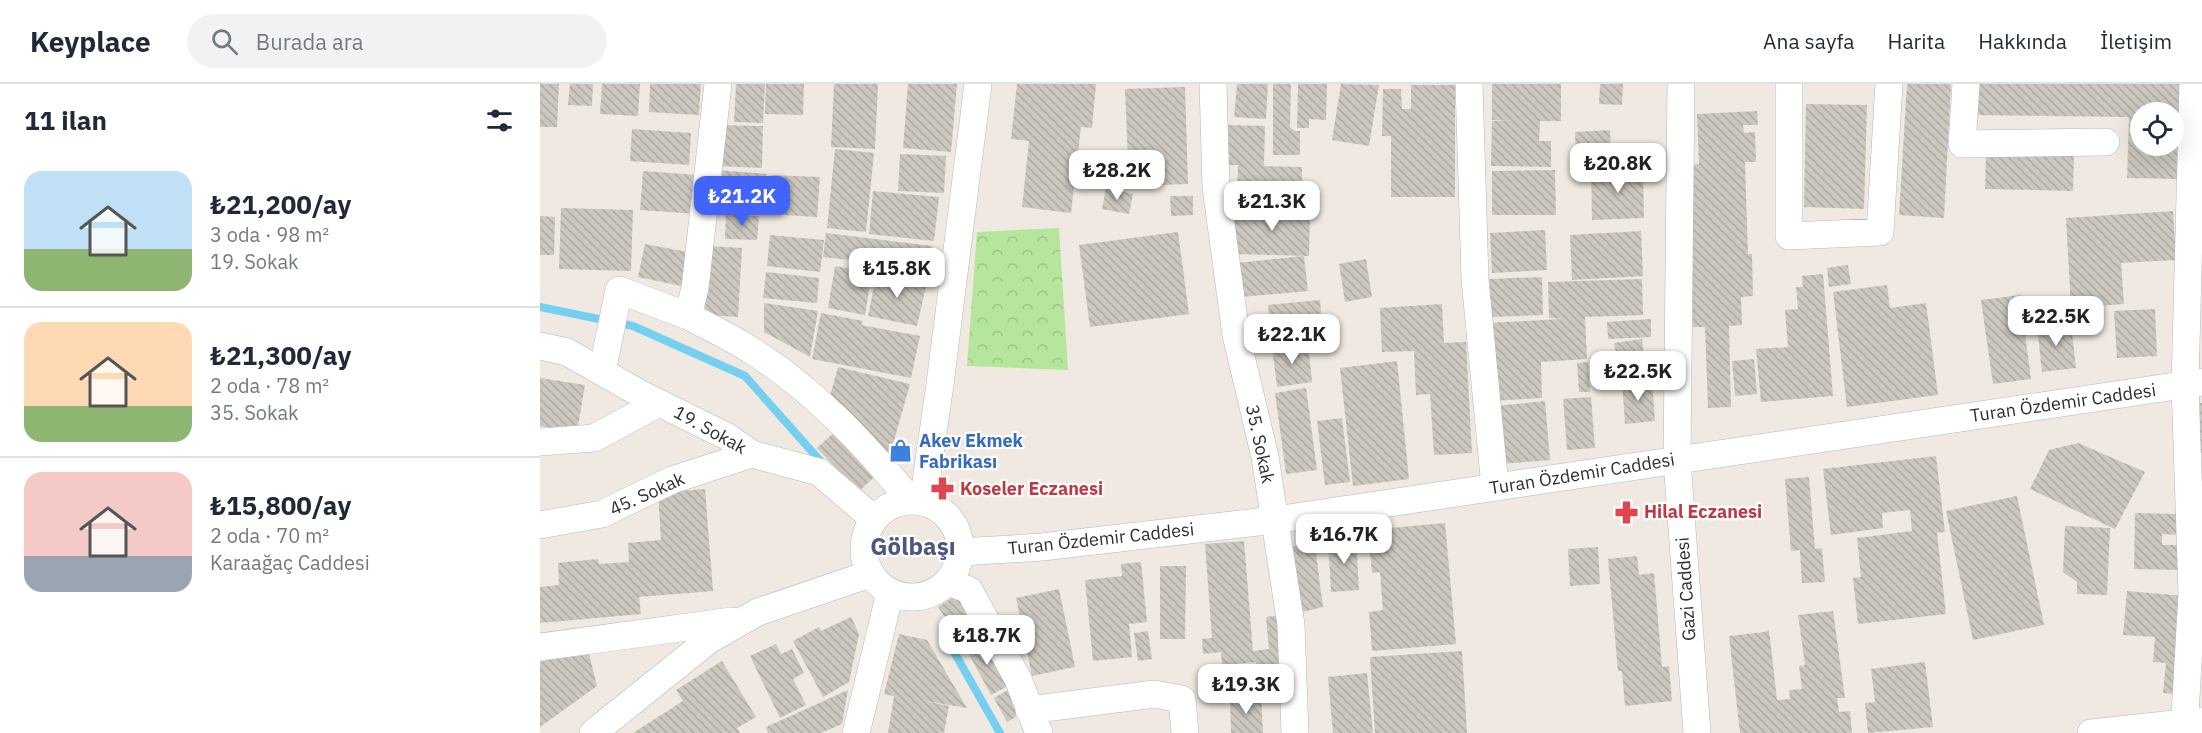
<!DOCTYPE html>
<html lang="tr">
<head>
<meta charset="utf-8">
<style>
  :root { --surface:#fff; --page:#f2f2f3; --text:#1f2937; --muted:#747a83; --line:#e0e1e3; --accent:#4264fb }
  body { margin:0; font-family:"IBM Plex Sans",sans-serif; background:var(--page); color:var(--text); height:100vh; display:flex; flex-direction:column; font-size:22px; white-space:nowrap }
  * { box-sizing:border-box; margin:0 }
  p { font-size:20px; color:var(--muted) }
  .icon { flex:none; width:33px; height:33px; fill:none; stroke:currentColor; stroke-width:2; stroke-linecap:round; stroke-linejoin:round }
  .map { position:relative; flex:1; overflow:hidden }
  .sheet { display:flex; flex-direction:column; background:var(--surface); width:540px }
  .sheet>* { flex:none }
  .controls { position:absolute; left:1590px; top:18px; display:grid; gap:12px }
  .controls a { display:grid; place-items:center; width:54px; height:54px; border-radius:50%; background:var(--surface); box-shadow:0 6px 24px #0002; font-size:30px }
  .price { position:absolute; translate:-50% -51px; padding:0 14px; border-radius:12px; background:#fff; color:#222; font-size:20px; line-height:39px; filter:drop-shadow(0 2px 3px #0008) }
  .price::after { content:''; position:absolute; left:50%; top:36px; width:18px; height:14px; margin-left:-9px; background:inherit; clip-path:polygon(0 0,100% 0,50% 100%) }
  .price.on { background:var(--accent); color:#fff }
  ul { padding:0; list-style:none }
  li { display:flex; align-items:center; gap:18px; height:150px; padding:0 24px }
  li+li { border-top:2px solid var(--line) }
  li span { display:grid; place-items:center; flex:none; width:168px; height:120px; border-radius:18px; color:#555 }
  li>.icon { margin-inline-start:auto }
  span .icon { width:72px; height:72px; fill:#fffc; stroke-width:1 }
  li b { font-size:26px }
  h2 { display:flex; justify-content:space-between; align-items:center; height:72px; padding:0 24px; font-size:26px }
  header { display:flex; align-items:center; gap:36px; box-sizing:border-box; height:84px; padding:0 30px; background:var(--surface); border-bottom:2px solid var(--line) }
  header strong { font-size:28px }
  nav { display:flex; gap:33px; margin-inline-start:auto; font-size:21px }
  .search { width:420px; height:54px; background:var(--page); display:flex; align-items:center; gap:15px; box-sizing:border-box; padding:0 21px; border-radius:33px; color:var(--muted); font-size:22px }
  main { display:flex; flex:1; min-height:0 }
  .map>svg:first-child { display:block }
</style>
</head>
<body>
<header>
<strong>Keyplace</strong>
<div class="search"><svg class="icon" aria-label="search" viewBox="0 0 24 24"><circle cx="10" cy="10" r="6"/><path d="M15 15l6 6"/></svg>Burada ara</div>
<nav><a>Ana sayfa</a><a>Harita</a><a>Hakkında</a><a>İletişim</a></nav>
</header>
<main>
<section class="sheet">
<h2>11 ilan<svg class="icon" aria-label="filters" viewBox="0 0 24 24"><path d="M4 7h16M4 17h16"/><circle cx="9" cy="7" r="2"/><circle cx="15" cy="17" r="2"/></svg></h2>
<ul>
<li><span style="background:linear-gradient(#bfe0f5 65%,#8fb573 0)"><svg class="icon" aria-label="home" viewBox="0 0 24 24"><path d="M3 11l9-7 9 7M6 9v11h12V9"/></svg></span><div><b>₺21,200/ay</b><p>3 oda · 98 m²</p><p>19. Sokak</p></div></li>
<li><span style="background:linear-gradient(#ffd9b3 70%,#8fb573 0)"><svg class="icon" aria-label="home" viewBox="0 0 24 24"><path d="M3 11l9-7 9 7M6 9v11h12V9"/></svg></span><div><b>₺21,300/ay</b><p>2 oda · 78 m²</p><p>35. Sokak</p></div></li>
<li><span style="background:linear-gradient(#f6c9c9 70%,#9aa5b1 0)"><svg class="icon" aria-label="home" viewBox="0 0 24 24"><path d="M3 11l9-7 9 7M6 9v11h12V9"/></svg></span><div><b>₺15,800/ay</b><p>2 oda · 70 m²</p><p>Karaağaç Caddesi</p></div></li>
</ul>
</section>
<div class="map">
<svg width="1662" height="649" viewBox="0 0 1662 649">
  <defs>
    <pattern id="forest-crowns" width="20" height="18" patternUnits="userSpaceOnUse" patternTransform="scale(1.5)"><rect width="20" height="18" fill="#b6e59e"/><path d="M2 6a3 3 0 1 1 6 0M12 15a3 3 0 1 1 6 0" fill="none" stroke="#9dc588"/></pattern>
    <pattern id="building-back-hatch" width="6" height="6" patternUnits="userSpaceOnUse" patternTransform="scale(1.5)"><rect width="6" height="6" fill="#cbc7bf"/><path d="M-1 5l2 2M0 0l6 6M5-1l2 2" fill="none" stroke="#afaba4"/></pattern>
  </defs>
  <rect width="100%" height="100%" fill="#efe9e1"/>
  <path fill="url(#forest-crowns)" d="M519 144 528 286 427 282 437 148Z"/>
  <g fill="none" stroke-linecap="round" stroke-linejoin="round">
    <path stroke="#75cff0" stroke-width="8" d="M0 223 93 242 205 292 283 380
      M405 552 460 649"/>
  </g>
  <path fill="url(#building-back-hatch)" fill-rule="evenodd" d="M0 0H19L17 43H0Z
    M30 0H53L52 22 28 21Z
    M62 0H100L98 32 60 30Z
    M110 0H161L159 31 109 28Z
    M196 0H225L223 39 194 38Z
    M226 0H264L263 31 225 30Z
    M294 0H338L335 65 291 63Z
    M368 0H417L411 68 363 64Z
    M477 0H556L552 44 541 43 531 129 482 123 489 57 471 55Z
    M697 0H728L726 35 694 33Z
    M733 0H751L750 43 755 47H760V71H733Z
    M758 0H787L786 36 769 35V44H757Z
    M801 0 839 1 829 62 792 56Z
    M952 0H1021V37H1000L999 57H1011V83L951 82 952 37H969L952 36Z
    M1060 0H1083L1082 21 1059 20Z
    M1367 0H1411L1404 134 1359 131Z
    M1431 0H1642L1640 95 1587 94 1589 33 1430 31ZM1600 28H1634V62H1600Z
    M871 1H915V113H851V52H842L843 5H861L862 25H871Z
    M645 3 648 100 589 102 585 5Z
    M1266 20 1327 21 1324 125 1264 123Z
    M1217 27 1218 41H1203L1204 49 1215 48 1216 78H1205L1208 170H1212L1213 212 1201 213 1202 241 1189 242 1191 323 1168 324 1165 243H1153L1148 81 1159 80 1157 30Z
    M180 41 223 42 222 84 178 82Z
    M687 41 725 42 724 82 762 83V102H769V125L686 123 687 111H697L698 81H686Z
    M92 45 151 49 149 81 90 77Z
    M1070 46 1071 78 1036 80 1035 48Z
    M295 65 334 69 326 148 287 144Z
    M1446 67 1534 69 1533 107 1445 105Z
    M360 70 406 72 404 109 358 107Z
    M1103 84 1104 134 1052 136 1051 86Z
    M176 86 226 90 223 122 173 118Z
    M1015 86 1016 131H952V87Z
    M103 87 159 91 157 130 100 126Z
    M231 91 280 93 277 133 229 130Z
    M566 104 593 110 589 130 562 125Z
    M333 107 399 113 394 157 329 150Z
    M630 112H653V131L631 132Z
    M21 124 93 126 91 187 19 185Z
    M694 124 770 126 769 172 693 170Z
    M1633 127 1636 176 1581 179 1584 220 1531 224 1526 134Z
    M186 131 219 132 217 156 185 155Z
    M0 132 15 133 14 171H0Z
    M1005 146 1007 186 952 189 950 149Z
    M1101 147 1103 192 1032 196 1030 151Z
    M638 148 649 230 550 243 539 161Z
    M286 149 392 162 389 185 283 173Z
    M230 151 284 156 280 188 227 182Z
    M105 160 148 168 141 202 98 193Z
    M169 162 202 164 198 233 165 231Z
    M764 172 768 207 701 213 697 179Z
    M826 175 832 213 805 218 799 180Z
    M1308 181 1311 200 1289 203 1287 184Z
    M295 182 332 188 325 231 288 224Z
    M226 188 279 194 277 219 223 214Z
    M337 188 387 198 377 242 328 232Z
    M1283 190 1293 312 1221 318 1216 265 1248 263 1245 226 1258 225 1256 203H1263L1262 192Z
    M1002 193 1003 231 950 233 949 195Z
    M1102 195 1103 231 1045 233 1047 275 1001 278 1002 314 951 317 947 239 1023 235 1009 234 1008 198Z
    M1347 201 1350 224 1386 219 1398 311 1307 323 1293 208Z
    M1480 211 1491 295 1453 300 1441 216Z
    M780 216 783 253 732 259 728 221Z
    M224 219 278 227 270 273 224 248Z
    M902 220 904 259 926 258 932 369 894 371 890 310 876 311 874 267 842 268 840 224Z
    M1615 225 1617 272 1577 274 1574 227Z
    M281 229 323 237 321 241 380 252 371 294 272 275Z
    M1111 235V253L1068 255 1067 238Z
    M1531 239 1536 284 1502 288 1497 242Z
    M1102 255 1106 293 1054 299 1052 272 1076 270 1074 259Z
    M768 259 772 298 737 303 732 263Z
    M1214 275 1217 310 1195 312 1192 277Z
    M857 277 869 395 813 402 800 284Z
    M1048 278 1050 308H1039L1037 279Z
    M298 283 370 300 348 378 288 319Z
    M0 294 45 301 37 348 0 342Z
    M1112 295 1115 337 1085 340 1082 298Z
    M766 304 777 386 746 390 735 309Z
    M1051 313 1055 364 1027 366 1023 315Z
    M1005 317 1010 376 960 380 955 322Z
    M1657 319H1662V369H1658Z
    M802 334 810 398 785 401 777 337Z
    M300 343 341 387 318 408 277 364Z
    M1538 359 1605 388 1575 445 1490 405 1509 366Z
    M1396 372 1405 448 1397 449 1406 530 1318 540 1313 494 1321 493 1317 454 1372 447 1370 426 1342 429 1343 444 1291 451 1283 385Z
    M1269 393 1275 465 1282 464 1285 498 1262 499 1260 466 1251 467 1245 395Z
    M165 405 173 507 99 513 101 530 0 539V503L19 501 18 479 58 475 59 480 89 478 88 459 121 456 118 409Z
    M1477 412 1504 541 1433 556 1406 427Z
    M1595 429 1640 430 1639 451 1622 450V461H1640L1639 486 1594 485Z
    M905 439 916 560 832 567 829 528 843 526 840 488 832 489 828 446Z
    M1525 442 1570 444 1567 511 1537 510V498L1523 488Z
    M816 454 819 506 791 508 788 456Z
    M704 457 713 567 729 565 726 533 742 531 747 589 717 592 716 578 682 581 681 568 663 570 662 555 672 554 665 460Z
    M748 462H775L783 523 758 529Z
    M1058 463 1060 500 1030 502 1028 465Z
    M1097 472 1099 491 1114 489 1122 583 1129 582 1132 617 1085 622 1082 587H1078L1068 475Z
    M601 478 607 538 589 540 592 573 553 577 545 496 582 492 581 480Z
    M620 482H646L645 555H620Z
    M519 505 535 583 492 592 476 514Z
    M1587 507 1644 512 1634 610 1623 609 1626 579 1613 578 1615 553 1583 551Z
    M416 511 440 545 422 558 398 523Z
    M1293 527 1305 614H1297L1299 628 1310 627 1312 649H1200L1189 552 1225 548 1229 546 1237 616 1250 615 1249 606 1262 605 1259 582 1265 581 1258 531Z
    M311 533 319 550 309 598 283 613 253 557 279 543 281 547Z
    M608 547 612 575 598 577 594 549Z
    M359 550 387 556 427 624 380 616 409 622 404 649H348L354 612 344 610Z
    M442 554 468 602 451 611 425 563Z
    M236 560 241 570 252 565 264 589 253 595 266 621 240 634 210 572Z
    M47 562 57 602 0 643V578Z
    M922 567 927 649H835L830 573Z
    M182 577 216 633 197 644 200 649H93L143 617 136 606Z
    M1385 578 1393 643 1328 649 1325 619 1335 618 1331 585Z
    M827 589 833 649H793L788 593Z
    M308 606 302 640 281 649H228L226 643Z
    M468 606 482 629 467 638 454 614Z
    M721 611 723 649H691L690 613Z"/>
  <g fill="none" stroke-linecap="round" stroke-linejoin="round">
    <defs>
      <path id="minor" d="M673 0 676 103 696 251 725 373 751 541 755 649
        M929 0 935 195 955 403
        M1141 0 1137 376 1157 649
        M1249 0V152L1340 148 1349 0
        M1426 0 1422 60 1566 58
        M148 232C169 243 190 253 209 265 272 304 324 359 370 416
        M0 262 27 268 99 309 186 352 212 370 279 388 334 435
        M62 288 79 206 148 232 155 204 178 0
        M0 358 54 354 119 319
        M324 465a48 48 0 1 1 96 0a48 48 0 1 1-96 0Z
        M383 418 400 300 438 0
        M0 441 62 430 132 396 212 370
        M421 468 502 463 735 436 1662 298
        M408 498 429 506 478 595 499 649
        M0 563 192 537
        M489 626 614 610 642 615 645 649
        M53 649 169 556 218 528 330 490
        M316 649 350 509
        M1551 649 1662 637
        M1644 649 1652 509 1645 300 1653 0"/>
    </defs>
    <use href="#minor" stroke="#b4b7c1" stroke-width="28"/>
    <use href="#minor" stroke="#fff" stroke-width="27"/>
  </g>
  <defs>
    <symbol id="shop-bare" viewBox="-9 -9 18 18"><path d="M-5-2.5h2.3a2.7 3.5 0 0 1 5.4 0H5L5.5 6h-11ZM-1.5-2.5h3a1.5 2.3 0 0 0-3 0Z" fill="#3f7fe0" stroke="#fff" stroke-width="2.5" paint-order="stroke"/></symbol>
    <symbol id="pharmacy-bare" viewBox="-9 -9 18 18"><path d="M-2-6h4v4h4v4h-4v4h-4v-4h-4v-4h4Z" fill="#e0444e" stroke="#fff" stroke-width="2.5" paint-order="stroke"/></symbol>
  </defs>
  <g fill-rule="evenodd">
    <use href="#shop-bare" x="344" y="350" width="33" height="33"/>
    <use href="#pharmacy-bare" x="386" y="388" width="33" height="33"/>
    <use href="#pharmacy-bare" x="1070" y="412" width="33" height="33"/>
  </g>
  <g text-anchor="middle" stroke-width="4.5" stroke-linejoin="round" paint-order="stroke">
    <g font-size="18" fill="#2e2e2e" stroke="#fff">
      <text transform="translate(1523 319) rotate(-8)" y="6">Turan Özdemir Caddesi</text>
      <text transform="translate(170 346) rotate(29)" y="6">19. Sokak</text>
      <text transform="translate(720 360) rotate(78)" y="6">35. Sokak</text>
      <text transform="translate(1042 390) rotate(-9)" y="6">Turan Özdemir Caddesi</text>
      <text transform="translate(107 410) rotate(-24)" y="6">45. Sokak</text>
      <text transform="translate(561 455) rotate(-6)" y="6">Turan Özdemir Caddesi</text>
      <text transform="translate(1146 505) rotate(-94)" y="6">Gazi Caddesi</text>
    </g>
    <g font-size="18" font-weight="bold" fill="#366cbe" stroke="#fff" text-anchor="start">
      <text x="379" y="363">Akev Ekmek<tspan x="379" dy="21">Fabrikası</tspan></text>
    </g>
    <g font-size="18" font-weight="bold" fill="#be3a42" stroke="#fff" text-anchor="start">
      <text x="420" y="411">Koseler Eczanesi</text>
      <text x="1104" y="434">Hilal Eczanesi</text>
    </g>
    <g font-size="24" font-weight="bold" fill="#4d5680" stroke="#fff">
      <text x="373" y="471">Gölbaşı</text>
    </g>
  </g>
</svg>
<div class="controls">
<a><svg class="icon" aria-label="locate" viewBox="0 0 24 24"><circle cx="12" cy="12" r="6"/><path d="M12 2v4M12 18v4M2 12h4M18 12h4"/></svg></a>
</div>
<b class="price" style="left:1078px;top:110px">₺20.8K</b>
<b class="price" style="left:577px;top:117px">₺28.2K</b>
<b class="price on" style="left:202px;top:143px">₺21.2K</b>
<b class="price" style="left:732px;top:148px">₺21.3K</b>
<b class="price" style="left:357px;top:215px">₺15.8K</b>
<b class="price" style="left:1516px;top:263px">₺22.5K</b>
<b class="price" style="left:752px;top:281px">₺22.1K</b>
<b class="price" style="left:1098px;top:318px">₺22.5K</b>
<b class="price" style="left:804px;top:481px">₺16.7K</b>
<b class="price" style="left:447px;top:582px">₺18.7K</b>
<b class="price" style="left:706px;top:631px">₺19.3K</b>
</div>
</main>
</body>
</html>
